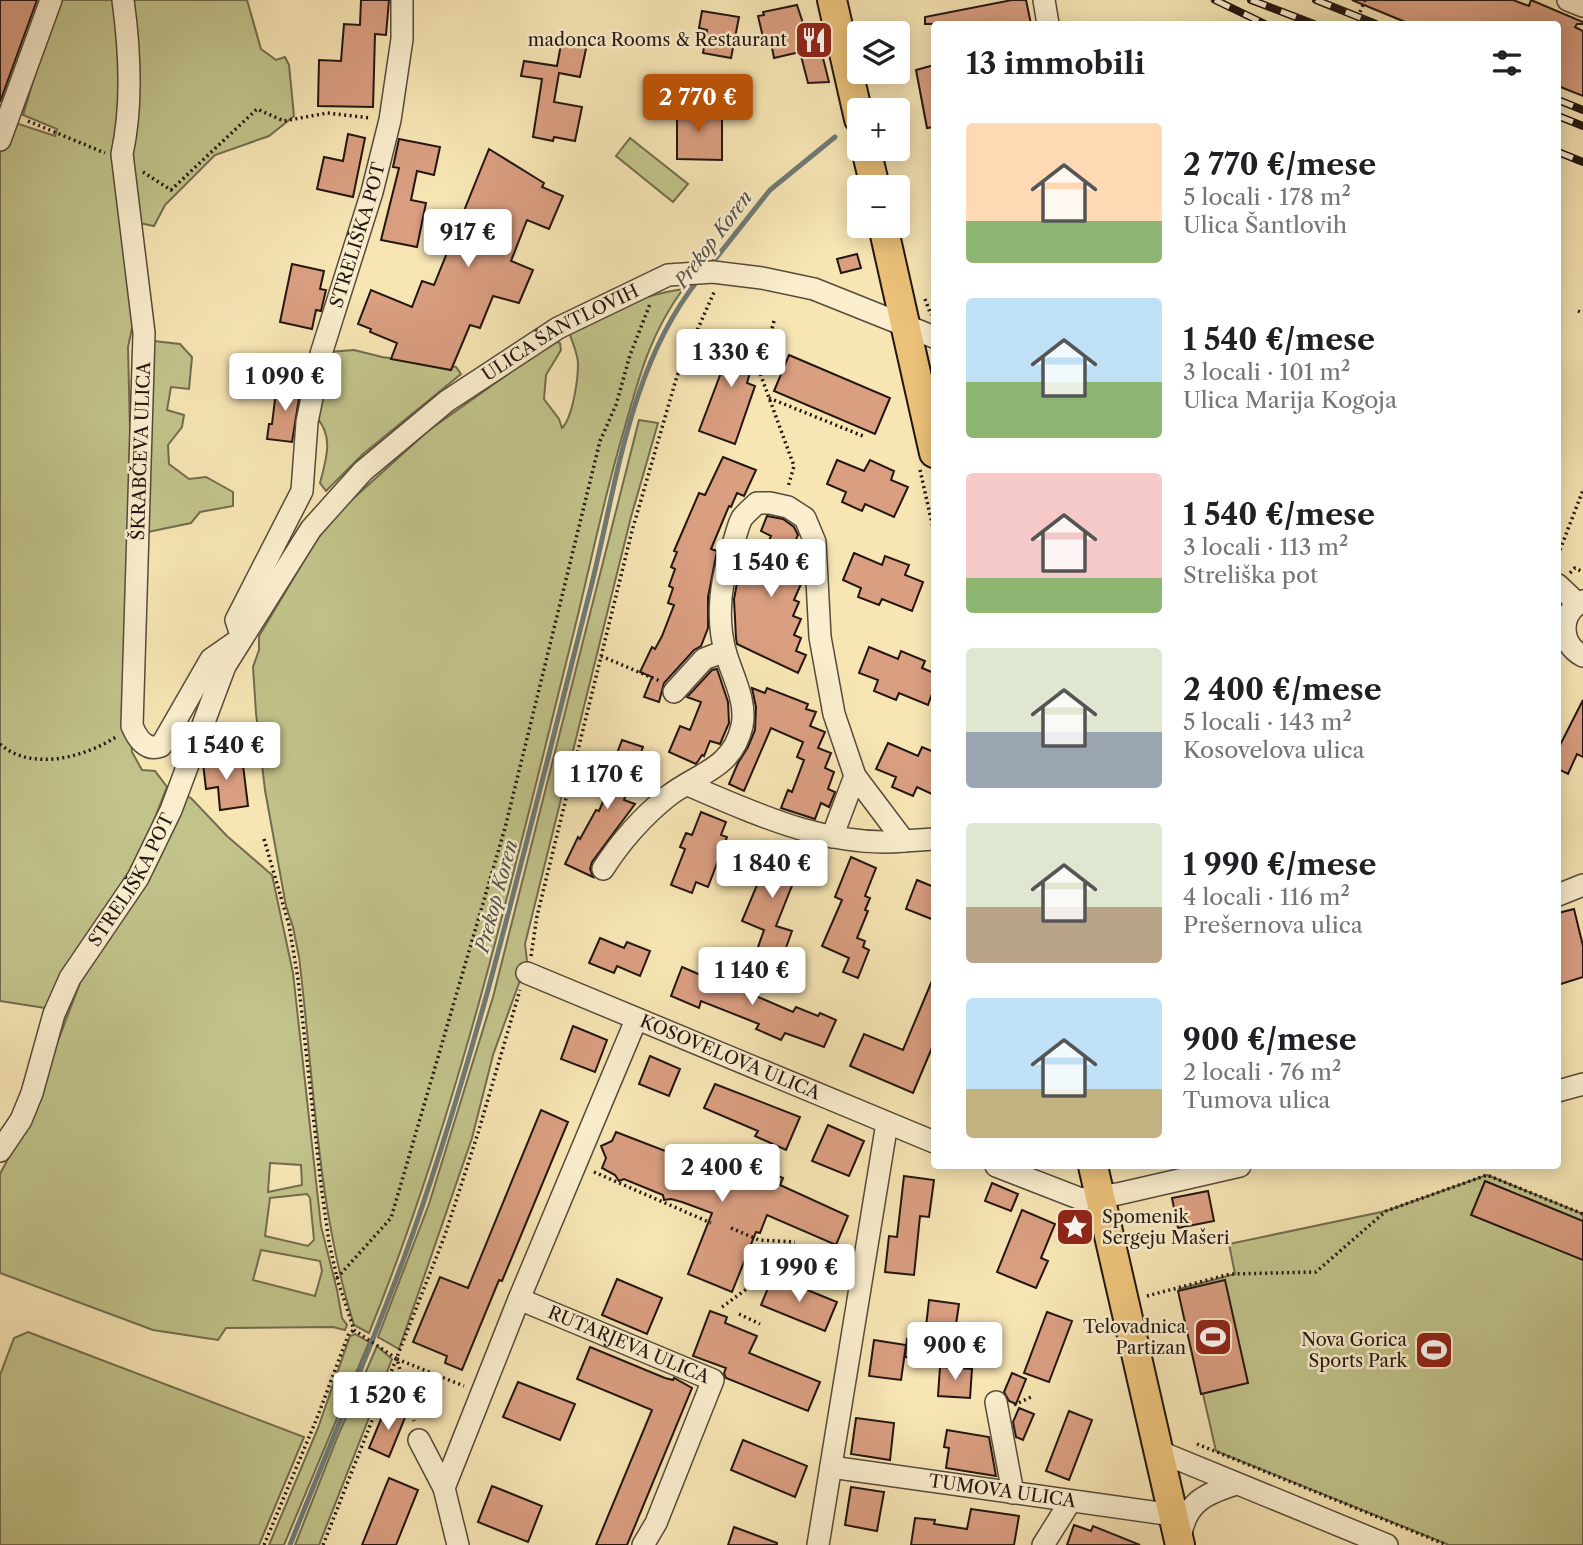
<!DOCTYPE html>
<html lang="it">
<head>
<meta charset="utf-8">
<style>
  :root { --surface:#fff; --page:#f2f2f2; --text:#202124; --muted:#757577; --accent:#b45309 }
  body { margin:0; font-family:"Libre Caslon Text",serif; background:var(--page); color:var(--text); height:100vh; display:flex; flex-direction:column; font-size:26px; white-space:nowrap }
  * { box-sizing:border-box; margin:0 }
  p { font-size:23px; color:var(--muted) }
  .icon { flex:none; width:38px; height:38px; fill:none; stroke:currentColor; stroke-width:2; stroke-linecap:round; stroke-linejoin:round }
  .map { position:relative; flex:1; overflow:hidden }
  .panel { position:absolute; left:931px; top:21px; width:630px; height:1148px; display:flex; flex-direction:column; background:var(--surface); border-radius:7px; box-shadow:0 4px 18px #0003 }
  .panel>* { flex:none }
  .fabs { position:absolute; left:847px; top:21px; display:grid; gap:14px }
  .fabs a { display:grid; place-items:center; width:63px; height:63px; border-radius:7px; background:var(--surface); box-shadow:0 4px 18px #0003; font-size:35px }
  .price { position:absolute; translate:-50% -60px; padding:0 16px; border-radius:7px; background:#fff; color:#222; font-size:23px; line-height:46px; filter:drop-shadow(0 2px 4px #0008) }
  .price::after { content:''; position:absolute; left:50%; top:42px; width:21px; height:16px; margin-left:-10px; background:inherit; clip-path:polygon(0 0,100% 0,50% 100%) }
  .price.current { background:var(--accent); color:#fff }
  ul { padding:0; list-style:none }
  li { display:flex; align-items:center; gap:21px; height:175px; padding:0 35px }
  li span { display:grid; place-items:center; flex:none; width:196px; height:140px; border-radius:7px; color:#555 }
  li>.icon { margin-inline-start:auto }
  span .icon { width:84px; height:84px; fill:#fffc; stroke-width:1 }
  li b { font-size:30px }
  h2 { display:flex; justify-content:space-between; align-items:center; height:84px; padding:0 35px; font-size:30px }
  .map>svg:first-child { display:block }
</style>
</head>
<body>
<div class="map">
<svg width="1583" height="1545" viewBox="0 0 1583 1545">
  <rect width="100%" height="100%" fill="#f7e5b4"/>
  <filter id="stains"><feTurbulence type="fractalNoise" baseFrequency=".00286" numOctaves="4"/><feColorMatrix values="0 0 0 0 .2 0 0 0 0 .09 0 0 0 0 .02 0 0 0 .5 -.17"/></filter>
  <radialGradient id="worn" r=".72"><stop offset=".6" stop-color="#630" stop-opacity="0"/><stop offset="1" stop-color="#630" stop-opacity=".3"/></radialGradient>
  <path fill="#c1c38a" stroke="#726c4e" stroke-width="2" fill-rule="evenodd" d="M57 0H114L118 28 135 314 128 347 131 472 129 716 132 752 142 770 155 771 167 787 145 843 51 1009 0 1001V152L12 128 19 124 55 136 57 129 23 115Z
    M131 0H247L261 49 276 60 285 57 289 65 294 116 269 136 215 155 165 205 154 226 134 222 128 149Z
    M630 138 688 184 673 202 616 156Z
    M683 289C650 334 639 377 624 430 603 500 589 572 571 643 513 875 459 1111 369 1333L354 1325C317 1207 314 1079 299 957L293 927 286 906 265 790 256 713 253 667 259 650V636L317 539 346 505 428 431 554 341 560 343 561 350 546 375 544 399 559 419 562 428C573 417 578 379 578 364 578 353 572 342 569 332 610 311 637 296 683 289Z
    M154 341 180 344 192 357 189 389 171 387 167 410 184 415 182 427 168 445 169 464 189 479 206 477 233 492V506L200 512 191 523 148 532Z
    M354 350 382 357 456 367 461 374 363 454 326 491 320 483C326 460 334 437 317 418L329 352Z
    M639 420 658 423 631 517 525 944 527 961 493 1055 472 1138 399 1349 378 1337 429 1204 493 997Z
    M186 796 191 798 227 836 272 875 293 973 321 1226 337 1290 342 1318 347 1325 345 1330 333 1327 226 1328 218 1340 153 1330 0 1273V1174L25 1127 85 970ZM270 1163 301 1165 302 1185 268 1192ZM307 1194 310 1198 314 1240 308 1246 265 1236 270 1198ZM261 1250 320 1261 322 1271 315 1296 253 1280Z
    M1487 1175 1583 1214V1545H1449L1216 1451 1179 1289 1235 1274 1229 1244 1386 1211Z
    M28 1332 304 1437 259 1545H0V1375L14 1338Z
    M355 1334 369 1342 284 1545H269L318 1428 350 1336Z
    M377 1346 392 1359 319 1545H295L337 1438Z"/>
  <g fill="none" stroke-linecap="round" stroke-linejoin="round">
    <path stroke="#6f7a76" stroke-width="5" d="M709 267 770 190 835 137
      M290 1545C328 1449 368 1355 404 1258 436 1171 463 1080 488 990 524 856 557 722 591 587 617 483 629 367 698 280"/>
  </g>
  <path fill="#da9e81" stroke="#221611" stroke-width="2" d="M0 0H37L0 102Z
    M361 0H389L386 35 375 34 373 107 318 106 319 60 341 61 344 24 360 25Z
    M1012 0H1026L1031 24H925V17Z
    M1352 0H1513L1529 6 1531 0 1583 22V24H1577L1575 27 1583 31V96L1558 86V24H1410Z
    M797 5 806 32 816 30 829 82 808 83 800 52 774 58 771 42 767 36 763 37 758 16 764 15 763 12Z
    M702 11 739 17 731 58 703 53 707 30 699 28Z
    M562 39 587 44 580 77 559 73 554 102 582 107 575 141 554 137 553 141 533 137 542 79 521 76 524 61 557 66Z
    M934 65V127L927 128 916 70Z
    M677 104 705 107V115H722V160L677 159Z
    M348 134 365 138 353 197 317 189 324 157 343 161Z
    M399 139 440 147 434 175 417 171 411 200 426 203 417 247 381 240 399 168 393 167Z
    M489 149 544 183 542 187 563 196 549 229 527 220 511 261 533 270 519 303 493 296 480 328 470 325 451 370 391 359 397 343 370 332 371 329 358 324 371 290 412 307 422 281 434 285Z
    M857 254 861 268 841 273 837 259Z
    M292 264 324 271 320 289 326 290 321 311 316 310 312 329 280 322Z
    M728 332 759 343 747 383 755 386 735 444 699 431 722 370 714 368Z
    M789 355 890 398 875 434 774 391Z
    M277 383 301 386 292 442 267 439 269 424H272Z
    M723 457 756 470 744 496 737 493 731 507 729 506 711 549 717 551 708 597V628L701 646 694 650 664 683 659 702 644 697 652 677 640 672 652 647 655 649 662 636 674 605 668 603 673 588 669 586 675 569 671 567 677 552 674 551 699 493 705 495Z
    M837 460 864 471 870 460 894 471 891 480 908 487 894 517 865 504 862 511 842 502 846 492 827 484Z
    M767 516 783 519 794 527 798 535 793 546 802 550 796 567 799 569 794 581 801 584 794 600 799 602 793 616 801 619 794 635 801 638 796 651 806 655 798 673 737 644 736 638 734 599 741 562 757 568 771 536 761 531Z
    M854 553 882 565 885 556 909 565 905 575 923 582 912 611 882 599 879 605 858 597 861 588 843 580Z
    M869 647 898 659 901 651 925 661 922 668 934 673V688L928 705 899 693 896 700 874 691 878 680 859 673Z
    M717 669 728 702 729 723 720 744 710 741 704 756 702 755 696 764 669 752 680 726 690 730 701 702 687 697 712 670Z
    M752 688 765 693 767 688 808 704 806 709 816 712 810 726 825 732 818 748 831 753 825 768 834 772 828 789 835 792 829 807 821 803 815 819 781 808 788 790 792 792 804 760 797 757 803 742 771 728 744 791 729 784 738 763 748 747 755 730 756 707Z
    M1583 700V757L1577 754 1568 774 1558 769V749Z
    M622 740 643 747 624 800 635 804 592 862 590 869 593 877 565 864 578 837 580 839 596 810 599 811 611 783 609 782 614 768 612 767Z
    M888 743 918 756 922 747 934 752V795L917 787 913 796 892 787 896 777 876 769Z
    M230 756 231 766 243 765 248 806 220 810 218 787 206 789 203 763 204 759Z
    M701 812 726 822 721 835 727 837 708 887 696 882 692 893 671 885 685 849 680 847 686 833 692 835Z
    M773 846 799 856 788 881 793 883 776 926 792 931 783 956 758 947 764 930 742 921 757 885 752 883 758 866 764 868Z
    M851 857 876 868 865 896 870 898 865 910 868 911 857 938 865 941 863 947 869 950 858 978 843 972 849 958 822 946 842 900 835 897Z
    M917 880 934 887V920L906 909Z
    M1574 909 1583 946V977L1558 985V913Z
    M600 938 624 948 627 942 650 951 640 976 617 966 614 973 589 963Z
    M682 967 710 979 714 971 751 986 749 993 793 1012 796 1007 818 1016 820 1013 836 1020 824 1047 785 1033 781 1040 756 1029 759 1024 701 1001 699 1008 671 996Z
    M934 976V1043L913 1093 850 1066 864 1034 903 1050Z
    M573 1026 607 1040 595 1072 561 1059Z
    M650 1056 680 1069 669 1096 639 1084Z
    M715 1084 800 1117 786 1150 755 1136 758 1131 704 1108Z
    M541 1110 568 1122 502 1281 499 1280 462 1370 445 1363 447 1356 413 1342 440 1277 468 1288Z
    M828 1125 864 1141 849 1176 812 1161Z
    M616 1132 668 1152 667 1154 721 1177 730 1156 783 1178 780 1185 848 1216 836 1245 767 1215 760 1233 756 1232 732 1292 688 1274 712 1213 682 1202 671 1199 664 1200 663 1195 624 1179 619 1181 615 1175 602 1168 606 1158 601 1146 612 1141Z
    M904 1176 934 1180 929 1217 920 1216 914 1275 885 1272 889 1236 897 1237Z
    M1485 1181 1583 1221V1260L1471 1215Z
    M992 1183 1018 1194 1011 1211 985 1201Z
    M1208 1191 1214 1221 1178 1228 1172 1198Z
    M1022 1210 1055 1224 1041 1258 1048 1261 1036 1288 997 1272Z
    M773 1276 837 1302 825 1331 761 1305Z
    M617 1279 662 1298 647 1334 602 1315Z
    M1225 1280 1248 1383 1201 1394 1178 1291Z
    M929 1300 959 1304 955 1331 926 1327Z
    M710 1311 727 1317 725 1323 757 1336 749 1353 820 1382 808 1411 726 1378 724 1373 726 1368 693 1356Z
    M1047 1312 1072 1321 1049 1382 1024 1373Z
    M907 1339 933 1343 931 1361 905 1357Z
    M874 1340 906 1345 901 1380 869 1376Z
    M590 1347 665 1378 673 1380 674 1378 692 1388 627 1545H596L652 1410 577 1379Z
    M940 1367 972 1369 970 1398 938 1396Z
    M1012 1373 1026 1379 1016 1404 1009 1401 1004 1392Z
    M518 1382 575 1404 560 1440 503 1417Z
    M386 1407 406 1415 389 1457 369 1448Z
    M1019 1408 1034 1414 1023 1440 1016 1437 1013 1422Z
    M1069 1411 1092 1420 1069 1480 1046 1471Z
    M856 1418 894 1423 890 1460 851 1454Z
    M947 1430 989 1437 996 1476 946 1468 949 1448 944 1447Z
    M743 1440 807 1466 795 1497 731 1470Z
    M389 1478 418 1490 396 1545H362Z
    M492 1486 542 1506 528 1542 478 1522Z
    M851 1487 884 1492 877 1531 845 1525Z
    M971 1509 1019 1516 1014 1545H911L915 1518 935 1520 934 1524 967 1529Z
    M1074 1525 1091 1531 1093 1526 1140 1545H1067Z
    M734 1527 777 1543V1545H728Z"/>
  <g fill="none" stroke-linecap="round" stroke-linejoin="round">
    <defs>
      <g id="minor">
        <path d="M123 0C130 51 133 104 122 154L144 333 132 726C137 738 146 752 161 746L211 659 234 643"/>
        <path d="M1044 0 1048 24"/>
        <path d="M1568 0 1583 6"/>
        <path d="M0 140 51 0"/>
        <path d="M1558 585 1578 604"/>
        <path d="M1583 601C1559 613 1559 644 1583 656"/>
        <path id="s1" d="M242 638 236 620 302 491 307 422 321 354 372 192 390 120 402 39V0"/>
        <path d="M674 692 704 659 725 651"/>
        <path d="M688 785C756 814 828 848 904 841"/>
        <path d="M832 837 855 776"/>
        <path d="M603 869C621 841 641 818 667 797 697 773 732 770 742 726 747 702 733 677 726 654 715 617 721 579 733 544 736 536 738 525 742 518 746 513 752 508 757 503H770L788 507 805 518 815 542 820 637 834 714 855 776 904 841 934 839"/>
        <path d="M1558 895 1583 885"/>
        <path id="s2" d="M527 973 934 1142"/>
        <path d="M1558 1091 1583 1084"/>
        <path id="s3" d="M0 1151 21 1120 32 1093 54 1014 70 978 138 878 171 810 225 666 311 529 363 471 447 401 558 328 668 275 713 272 762 278 814 289 934 337"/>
        <path d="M996 1166 1081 1199 1118 1194 1240 1166"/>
        <path id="s4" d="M519 1299 713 1380 656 1523 643 1545"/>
        <path d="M996 1402 1013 1493"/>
        <path d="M419 1440 444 1488"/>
        <path d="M1158 1451 1387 1545"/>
        <path id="s5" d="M831 1467 1173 1515"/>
        <path d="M1180 1539C1185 1503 1204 1494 1236 1484"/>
        <path d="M458 1545 444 1488 519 1299 636 1020"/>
        <path d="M818 1545 887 1123"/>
        <path d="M1043 1545 1070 1502"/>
      </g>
      <path id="major" d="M832 0 859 119
        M866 149 875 187
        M883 226 934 453
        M1093 1166 1180 1545"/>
    </defs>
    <use href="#minor" stroke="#574a3a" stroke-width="24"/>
    <use href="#major" stroke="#221611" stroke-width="32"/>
    <path stroke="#221611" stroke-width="3.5" stroke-dasharray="2 3.5" stroke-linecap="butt" d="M1360 12 1365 0
      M28 121 105 153
      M143 172 171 190 257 109 284 121 327 113 371 118
      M898 199 901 211
      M925 299 931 315
      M1578 311 1583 313
      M774 321 760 373 794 466 788 487
      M769 398 863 436
      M920 470 934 532
      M1558 555 1583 490
      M1570 573 1575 568 1583 572
      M601 656 660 681
      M0 744C31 772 85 757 116 737
      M264 839 289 925 298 979 321 1185 329 1242 337 1278 354 1330 397 1359 414 1421
      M531 956 537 916 632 531 677 376 715 290
      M594 1172 711 1223
      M731 1228 759 1240 795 1242
      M337 1278 391 1218 505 828 600 441 616 405 630 355 650 304
      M1147 1296 1230 1274 1316 1272 1386 1211 1487 1175 1583 1214
      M722 1307 778 1266 795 1242
      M739 1314 760 1324
      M397 1359 464 1386
      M1014 1405 1031 1397
      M1197 1444 1447 1545
      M264 1545 317 1418 349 1333 354 1330
      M323 1545 445 1235 478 1133 520 990"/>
    <use href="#minor" stroke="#faeece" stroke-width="21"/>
    <use href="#major" stroke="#ecc27a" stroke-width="28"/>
    <defs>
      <path id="rail" d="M1215 0 1265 24
        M1251 0 1314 24
        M1316 0 1376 24
        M1558 100 1583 110
        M1558 116 1583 126
        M1558 152 1583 162"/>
    </defs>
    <use href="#rail" stroke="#221611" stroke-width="8"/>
    <use href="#rail" stroke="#faeece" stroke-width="5" stroke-dasharray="16" stroke-linecap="butt"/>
  </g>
  <defs>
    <symbol id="restaurant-square" viewBox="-11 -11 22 22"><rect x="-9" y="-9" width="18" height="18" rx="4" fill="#8f2418" stroke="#faeece"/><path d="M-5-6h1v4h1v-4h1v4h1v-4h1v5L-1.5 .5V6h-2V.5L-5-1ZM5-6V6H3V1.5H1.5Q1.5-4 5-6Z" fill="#fff"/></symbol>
    <symbol id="sight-square" viewBox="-11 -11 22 22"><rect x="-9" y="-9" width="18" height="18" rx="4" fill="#8f2418" stroke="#faeece"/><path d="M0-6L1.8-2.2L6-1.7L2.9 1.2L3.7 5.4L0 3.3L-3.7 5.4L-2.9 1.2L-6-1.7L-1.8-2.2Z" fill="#fff"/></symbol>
    <symbol id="stadium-square" viewBox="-11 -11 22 22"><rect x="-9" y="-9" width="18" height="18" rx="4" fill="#8f2418" stroke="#faeece"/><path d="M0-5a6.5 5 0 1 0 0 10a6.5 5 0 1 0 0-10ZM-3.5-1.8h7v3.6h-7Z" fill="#fff"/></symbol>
  </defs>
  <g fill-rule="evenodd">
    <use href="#restaurant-square" x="792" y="18" width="44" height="44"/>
    <use href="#sight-square" x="1053" y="1205" width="44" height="44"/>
    <use href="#stadium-square" x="1191" y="1315" width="44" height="44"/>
    <use href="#stadium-square" x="1412" y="1328" width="44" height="44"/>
  </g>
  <g text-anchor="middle" stroke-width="5" stroke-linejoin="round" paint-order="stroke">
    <g font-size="18" fill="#221611" stroke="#faeece" text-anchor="end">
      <text x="787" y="46">madonca Rooms &amp; Restaurant</text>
      <text x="1102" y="1223" text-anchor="start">Spomenik<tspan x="1102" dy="21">Sergeju Mašeri</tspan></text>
      <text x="1186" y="1333">Telovadnica<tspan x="1186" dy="21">Partizan</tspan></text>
      <text x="1407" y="1346">Nova Gorica<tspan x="1407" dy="21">Sports Park</tspan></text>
    </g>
    <g font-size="18" fill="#221611" stroke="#faeece">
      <text dy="6" stroke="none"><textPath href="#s1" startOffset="427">STRELIŠKA POT</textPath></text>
      <text dy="6" stroke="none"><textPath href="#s3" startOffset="1020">ULICA ŠANTLOVIH</textPath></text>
      <text transform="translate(141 451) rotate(-88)" y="6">ŠKRABČEVA ULICA</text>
      <text dy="6" stroke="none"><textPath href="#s3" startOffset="304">STRELIŠKA POT</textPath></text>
      <text dy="6" stroke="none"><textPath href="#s2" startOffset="220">KOSOVELOVA ULICA</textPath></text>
      <text dy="6" stroke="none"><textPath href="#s4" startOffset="119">RUTARJEVA ULICA</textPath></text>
      <text dy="6" stroke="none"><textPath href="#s5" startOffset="173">TUMOVA ULICA</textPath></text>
    </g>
    <g font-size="19" font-style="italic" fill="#4f504c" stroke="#faeece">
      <text transform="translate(713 239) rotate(-53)" y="7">Prekop Koren</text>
      <text transform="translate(496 896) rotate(-75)" y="7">Prekop Koren</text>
    </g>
  </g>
  <rect width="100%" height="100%" filter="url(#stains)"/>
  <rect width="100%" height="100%" fill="url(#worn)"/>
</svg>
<div class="fabs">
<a><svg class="icon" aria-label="layers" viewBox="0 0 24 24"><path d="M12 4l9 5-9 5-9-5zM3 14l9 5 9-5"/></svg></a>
<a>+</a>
<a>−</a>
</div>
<b class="price current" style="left:698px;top:134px">2 770 €</b>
<b class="price" style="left:468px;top:269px">917 €</b>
<b class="price" style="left:731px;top:389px">1 330 €</b>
<b class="price" style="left:285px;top:413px">1 090 €</b>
<b class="price" style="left:771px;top:599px">1 540 €</b>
<b class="price" style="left:226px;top:782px">1 540 €</b>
<b class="price" style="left:607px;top:811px">1 170 €</b>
<b class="price" style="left:772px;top:900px">1 840 €</b>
<b class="price" style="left:752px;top:1007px">1 140 €</b>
<b class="price" style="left:722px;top:1204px">2 400 €</b>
<b class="price" style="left:799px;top:1304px">1 990 €</b>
<b class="price" style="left:955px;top:1382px">900 €</b>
<b class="price" style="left:388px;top:1432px">1 520 €</b>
<section class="panel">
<h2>13 immobili<svg class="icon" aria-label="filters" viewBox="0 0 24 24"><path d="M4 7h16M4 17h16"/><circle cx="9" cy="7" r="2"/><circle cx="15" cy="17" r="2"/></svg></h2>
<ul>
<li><span style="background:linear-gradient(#ffd9b3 70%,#8fb573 0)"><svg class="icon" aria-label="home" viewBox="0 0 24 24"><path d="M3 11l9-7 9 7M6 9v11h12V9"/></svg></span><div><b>2 770 €/mese</b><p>5 locali · 178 m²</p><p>Ulica Šantlovih</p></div></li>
<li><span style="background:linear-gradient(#bfe0f5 60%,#8fb573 0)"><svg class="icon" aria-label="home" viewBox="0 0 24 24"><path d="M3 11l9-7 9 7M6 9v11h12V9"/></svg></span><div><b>1 540 €/mese</b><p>3 locali · 101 m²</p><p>Ulica Marija Kogoja</p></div></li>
<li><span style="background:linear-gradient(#f6c9c9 75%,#8fb573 0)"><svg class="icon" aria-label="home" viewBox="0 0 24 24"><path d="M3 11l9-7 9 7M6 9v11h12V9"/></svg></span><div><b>1 540 €/mese</b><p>3 locali · 113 m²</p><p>Streliška pot</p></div></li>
<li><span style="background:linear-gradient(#dfe7d0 60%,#9aa5b1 0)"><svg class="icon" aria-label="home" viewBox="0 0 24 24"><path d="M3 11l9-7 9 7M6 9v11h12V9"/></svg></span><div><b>2 400 €/mese</b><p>5 locali · 143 m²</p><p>Kosovelova ulica</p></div></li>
<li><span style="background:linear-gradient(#dfe7d0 60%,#b9a48a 0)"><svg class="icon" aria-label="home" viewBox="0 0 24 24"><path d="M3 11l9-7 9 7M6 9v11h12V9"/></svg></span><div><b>1 990 €/mese</b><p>4 locali · 116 m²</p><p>Prešernova ulica</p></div></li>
<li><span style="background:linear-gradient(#bfe0f5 65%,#c2b280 0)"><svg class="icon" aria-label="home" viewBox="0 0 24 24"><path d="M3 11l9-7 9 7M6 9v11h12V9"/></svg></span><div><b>900 €/mese</b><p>2 locali · 76 m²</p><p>Tumova ulica</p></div></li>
</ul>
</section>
</div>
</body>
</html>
